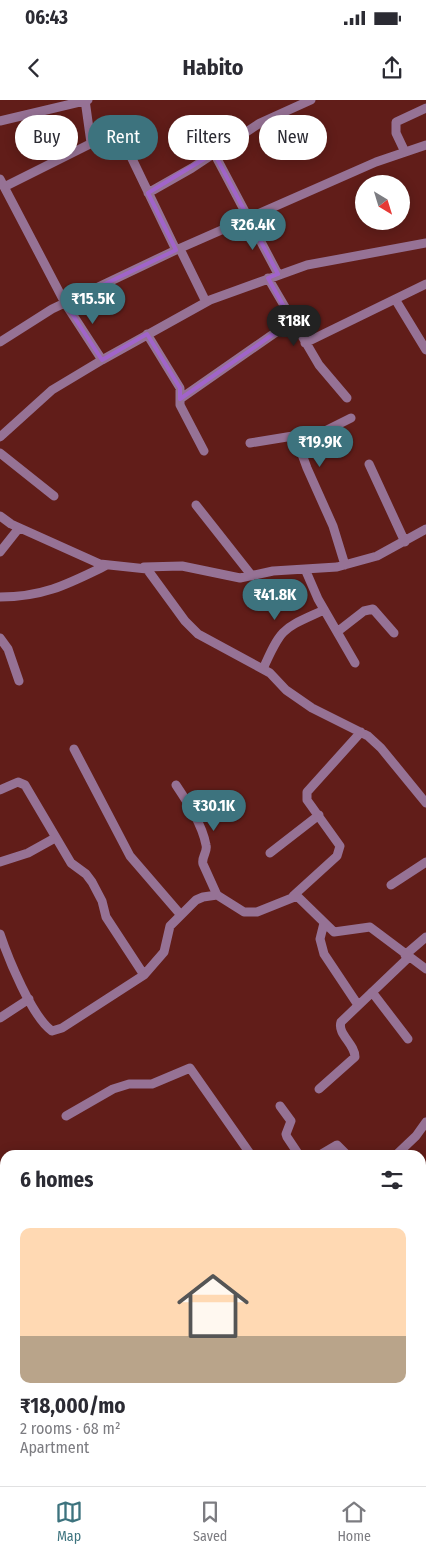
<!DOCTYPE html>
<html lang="en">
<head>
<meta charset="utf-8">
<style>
  :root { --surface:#fff; --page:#f2f2f3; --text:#2b2b33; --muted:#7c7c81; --line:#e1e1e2; --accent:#3d737e }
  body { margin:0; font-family:"Fira Sans Condensed",sans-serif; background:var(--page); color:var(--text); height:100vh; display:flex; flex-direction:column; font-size:19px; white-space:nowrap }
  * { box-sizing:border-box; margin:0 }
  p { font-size:16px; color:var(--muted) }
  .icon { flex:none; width:28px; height:28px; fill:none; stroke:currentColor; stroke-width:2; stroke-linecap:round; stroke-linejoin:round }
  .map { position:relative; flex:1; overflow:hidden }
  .panel { position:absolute; left:0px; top:1050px; width:426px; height:336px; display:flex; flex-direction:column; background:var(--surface); border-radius:15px 15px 0 0; box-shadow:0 2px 12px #0003 }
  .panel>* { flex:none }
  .top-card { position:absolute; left:15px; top:15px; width:396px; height:45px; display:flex; gap:10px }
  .needle { width:32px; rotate:142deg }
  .fabs { position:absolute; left:355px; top:75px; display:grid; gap:10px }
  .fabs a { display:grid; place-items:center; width:55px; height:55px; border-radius:50%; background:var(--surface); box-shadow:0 2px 12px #0003; font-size:25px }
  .price { position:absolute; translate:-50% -42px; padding:0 11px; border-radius:18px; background:var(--accent); color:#fff; font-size:16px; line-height:32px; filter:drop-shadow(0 1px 2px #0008) }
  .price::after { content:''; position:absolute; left:50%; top:30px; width:15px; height:11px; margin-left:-8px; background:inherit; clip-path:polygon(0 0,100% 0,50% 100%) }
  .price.current { background:#222; color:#fff }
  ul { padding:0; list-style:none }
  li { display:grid; align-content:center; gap:10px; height:265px; padding:0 20px }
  li span { display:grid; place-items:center; height:155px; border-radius:10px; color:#555 }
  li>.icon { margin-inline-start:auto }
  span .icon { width:90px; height:90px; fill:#fffc; stroke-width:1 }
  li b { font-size:21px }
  h2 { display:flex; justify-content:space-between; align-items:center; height:60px; padding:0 20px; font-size:21px }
  .pill { padding:0 18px; border-radius:22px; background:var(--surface); box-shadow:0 2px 12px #0003; font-size:18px; line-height:45px }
  .pill.current { background:var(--accent); color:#fff }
  .status { display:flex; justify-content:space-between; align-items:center; height:35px; padding:0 25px; background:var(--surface); direction:ltr }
  .status svg { height:14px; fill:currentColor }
  header { display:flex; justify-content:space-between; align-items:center; height:65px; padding:0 20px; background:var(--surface); font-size:22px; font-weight:700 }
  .tabs { display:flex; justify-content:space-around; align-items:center; height:70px; border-top:1px solid var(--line); background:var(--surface); font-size:14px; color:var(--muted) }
  .tabs a { display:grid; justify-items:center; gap:2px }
  .tabs .current { color:var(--accent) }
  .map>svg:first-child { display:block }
</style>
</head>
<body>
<div class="status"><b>06:43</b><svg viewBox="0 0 49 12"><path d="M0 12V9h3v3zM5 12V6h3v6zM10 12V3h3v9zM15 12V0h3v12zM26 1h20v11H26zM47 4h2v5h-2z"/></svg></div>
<header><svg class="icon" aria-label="back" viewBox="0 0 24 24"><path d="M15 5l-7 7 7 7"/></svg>Habito<svg class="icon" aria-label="share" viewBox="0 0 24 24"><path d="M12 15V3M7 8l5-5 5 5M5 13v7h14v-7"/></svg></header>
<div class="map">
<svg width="426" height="1386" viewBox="0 0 426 1386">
  <rect width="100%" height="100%" fill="#611d19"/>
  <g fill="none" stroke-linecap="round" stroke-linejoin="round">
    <path stroke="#967295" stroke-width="9" d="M85 0 91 43
      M0 21 88 0
      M405 52 396 33V22L426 8
      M214 53 278 174
      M0 79 65 203 102 260
      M4 87 104 37 117 32 123 40 176 150
      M148 93 192 68 260 23 311 0
      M180 149 206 202
      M268 178 319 265 347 298
      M395 199 426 250
      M147 234 180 288V305L204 351
      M0 242 52 209 176 150 376 62 426 45
      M305 243 426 184
      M180 299 292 221
      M0 337 52 290 102 260 210 200 307 165 426 143
      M250 343 293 336 296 338 307 368 333 426 345 465
      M299 344 351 318
      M0 353 54 396
      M369 364 405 442
      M196 405 252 476
      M0 416 11 424 100 464 147 469 185 521 198 534 270 573 286 590 312 608 368 636 381 648 426 703
      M0 452 19 428
      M144 467 182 466 240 478 273 471 337 467 377 456 426 429
      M305 469 318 499 355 563
      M0 497C44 497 68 484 107 465
      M337 532 364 511 373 509 394 533
      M0 538 8 549 19 581
      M263 569C282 526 283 529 324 510
      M74 649 130 756 180 814
      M176 685C188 703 202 724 206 745 208 752 201 757 203 764L217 795
      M0 690 18 682 25 685 71 763 86 774 92 782 102 801 106 817 144 875
      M270 753 319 715
      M0 762 28 753 55 738
      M391 785 426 762
      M293 796 337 756 340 746 307 700V692L361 632
      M324 823 320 839 324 854 358 905
      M0 834C8 858 32 917 52 931L62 928 144 875 164 852 170 826 196 800 203 797 217 795 244 812H257L297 796 334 832 370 827 426 869
      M405 855 426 837
      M372 892 408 939
      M0 918 29 899
      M319 989 355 957C355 944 337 934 341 922L409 857
      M280 1006 291 1021 286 1034 287 1037 299 1055
      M66 1016 113 989 129 984H152L190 968 251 1055
      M320 1055 337 1045 347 1055
      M396 1055 416 1036 426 1022
      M421 1133 426 1139
      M0 1171 5 1172
      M0 1318 5 1314
      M0 1360 5 1366
      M16 1381 20 1386
      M109 1381 112 1386
      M176 1381 180 1386"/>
    <path stroke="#967295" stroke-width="10" d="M301 1381 303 1386"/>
    <path stroke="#f4aaf3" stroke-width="12" d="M421 1201 426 1196
      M264 1386 268 1381"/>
  </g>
  <path fill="none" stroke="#a164ca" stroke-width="4" stroke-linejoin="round" d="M214 53 278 174 268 178 292 221 180 299V288L147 234 102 260 65 203 176 150 148 93Z"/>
</svg>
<div class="fabs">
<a><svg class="needle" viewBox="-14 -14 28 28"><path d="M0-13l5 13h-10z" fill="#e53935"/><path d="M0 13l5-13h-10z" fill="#7c7c81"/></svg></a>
</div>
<b class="price" style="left:253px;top:151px">₹26.4K</b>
<b class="price" style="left:93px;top:225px">₹15.5K</b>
<b class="price current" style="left:294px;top:247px">₹18K</b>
<b class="price" style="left:320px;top:368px">₹19.9K</b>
<b class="price" style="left:275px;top:521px">₹41.8K</b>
<b class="price" style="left:214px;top:732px">₹30.1K</b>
<div class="top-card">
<a class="pill">Buy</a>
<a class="pill current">Rent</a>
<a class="pill">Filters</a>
<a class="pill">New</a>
</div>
<section class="panel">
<h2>6 homes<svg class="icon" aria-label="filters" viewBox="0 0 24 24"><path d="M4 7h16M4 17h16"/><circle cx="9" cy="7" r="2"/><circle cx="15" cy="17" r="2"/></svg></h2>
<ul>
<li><span style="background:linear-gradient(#ffd9b3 70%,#b9a48a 0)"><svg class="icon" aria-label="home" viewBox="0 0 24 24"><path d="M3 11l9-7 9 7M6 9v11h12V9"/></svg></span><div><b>₹18,000/mo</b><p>2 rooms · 68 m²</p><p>Apartment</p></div></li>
</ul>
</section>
</div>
<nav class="tabs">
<a class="current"><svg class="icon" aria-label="map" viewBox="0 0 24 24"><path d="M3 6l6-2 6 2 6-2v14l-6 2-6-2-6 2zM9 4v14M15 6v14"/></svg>Map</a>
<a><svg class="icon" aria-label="saved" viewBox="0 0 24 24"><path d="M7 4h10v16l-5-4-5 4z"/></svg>Saved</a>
<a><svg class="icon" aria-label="home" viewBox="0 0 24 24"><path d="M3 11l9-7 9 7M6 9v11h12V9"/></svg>Home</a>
</nav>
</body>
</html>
